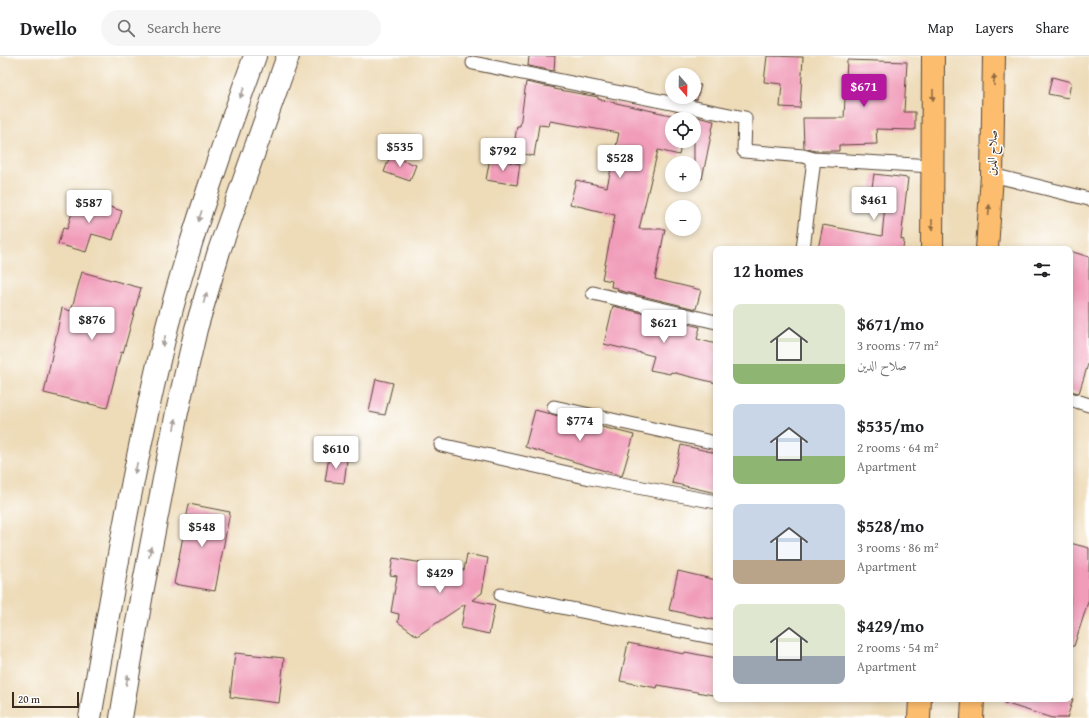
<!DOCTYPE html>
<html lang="en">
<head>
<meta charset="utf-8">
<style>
  :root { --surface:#fff; --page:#f6f6f6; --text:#202124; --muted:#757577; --line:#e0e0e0; --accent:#b5179e }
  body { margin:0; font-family:"Gentium Book Plus",Amiri,serif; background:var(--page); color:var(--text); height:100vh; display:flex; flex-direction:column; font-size:15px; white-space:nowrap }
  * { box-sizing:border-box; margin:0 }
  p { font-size:13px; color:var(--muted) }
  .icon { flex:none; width:22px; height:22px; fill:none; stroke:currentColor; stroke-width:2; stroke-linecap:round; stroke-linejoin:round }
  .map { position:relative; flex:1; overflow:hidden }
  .panel { position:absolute; left:713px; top:190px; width:360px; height:456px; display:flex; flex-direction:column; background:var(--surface); border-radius:8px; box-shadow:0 2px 6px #0003 }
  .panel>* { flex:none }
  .needle { width:26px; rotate:160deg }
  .buttons { position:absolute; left:665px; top:12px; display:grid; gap:8px }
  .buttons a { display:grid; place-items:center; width:36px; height:36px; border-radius:50%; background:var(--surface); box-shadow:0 2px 6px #0003; font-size:20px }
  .scale { position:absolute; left:12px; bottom:10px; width:67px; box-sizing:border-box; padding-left:4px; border:2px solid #3b2a1e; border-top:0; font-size:11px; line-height:14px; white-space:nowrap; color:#3b2a1e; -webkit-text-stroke:3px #fff; paint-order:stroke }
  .price { position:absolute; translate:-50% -34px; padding:0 9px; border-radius:4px; background:#fff; color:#222; font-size:13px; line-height:26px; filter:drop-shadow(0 1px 2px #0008) }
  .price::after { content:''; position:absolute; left:50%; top:24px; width:12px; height:9px; margin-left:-6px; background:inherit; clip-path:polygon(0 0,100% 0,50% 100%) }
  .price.active { background:var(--accent); color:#fff }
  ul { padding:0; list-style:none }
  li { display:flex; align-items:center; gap:12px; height:100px; padding:0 20px }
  li span { display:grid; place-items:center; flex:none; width:112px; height:80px; border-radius:8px; color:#555 }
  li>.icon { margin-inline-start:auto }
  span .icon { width:48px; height:48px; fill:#fffc; stroke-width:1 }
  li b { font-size:17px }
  h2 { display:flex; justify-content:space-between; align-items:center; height:48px; padding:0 20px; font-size:17px }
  header { display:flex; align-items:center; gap:24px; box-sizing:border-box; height:56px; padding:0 20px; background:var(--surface); border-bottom:1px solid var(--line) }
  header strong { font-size:19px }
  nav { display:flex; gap:22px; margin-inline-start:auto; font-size:14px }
  .search { width:280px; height:36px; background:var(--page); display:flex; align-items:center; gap:10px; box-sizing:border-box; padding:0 14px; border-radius:22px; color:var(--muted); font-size:15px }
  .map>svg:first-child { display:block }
</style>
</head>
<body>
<header>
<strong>Dwello</strong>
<div class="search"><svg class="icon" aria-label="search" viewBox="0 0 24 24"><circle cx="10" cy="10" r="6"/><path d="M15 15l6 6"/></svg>Search here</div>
<nav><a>Map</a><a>Layers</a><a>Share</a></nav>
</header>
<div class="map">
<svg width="1089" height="662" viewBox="0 0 1089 662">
  <rect width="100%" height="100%" fill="#fff"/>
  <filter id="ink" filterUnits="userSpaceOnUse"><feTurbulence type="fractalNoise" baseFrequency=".025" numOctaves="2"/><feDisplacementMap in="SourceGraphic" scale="8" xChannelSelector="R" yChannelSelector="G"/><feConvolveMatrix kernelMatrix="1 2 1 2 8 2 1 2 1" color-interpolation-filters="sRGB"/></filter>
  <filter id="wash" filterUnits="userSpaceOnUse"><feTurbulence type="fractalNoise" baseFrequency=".012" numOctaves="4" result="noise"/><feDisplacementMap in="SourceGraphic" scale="16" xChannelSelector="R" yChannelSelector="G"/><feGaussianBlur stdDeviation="0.9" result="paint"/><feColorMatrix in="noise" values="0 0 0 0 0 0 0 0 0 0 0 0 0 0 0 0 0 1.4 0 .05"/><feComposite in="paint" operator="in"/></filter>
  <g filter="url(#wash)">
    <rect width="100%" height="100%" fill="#eedcb9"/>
    <g id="blocks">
      <path fill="#f19dba" d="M529 0H555L554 15 528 10Z
        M767 0 803 1 800 52 780 51 782 28 764 26Z
        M847 4 907 6 904 56H915V74L876 73 877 88 839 89V95H815L804 92 803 62H844Z
        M1052 21 1071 26 1068 42 1048 38Z
        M526 26 555 32 554 33 598 41V43L675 60 676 56 714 65 702 123 694 122V63H672V85H682L679 99 658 94 639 173H665L655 223 701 234 696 253 617 234 618 232 611 231 612 225 602 223 615 159 570 148 576 124 607 131 619 77 550 65 549 70 539 69 534 100 513 96 517 70H520Z
        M694 28 701 29 697 44 682 41H694Z
        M390 100 416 109 410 125 384 116Z
        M490 102 520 108 517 129 486 124Z
        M874 118 908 122 901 183 904 184 903 193H818L823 169 882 180 886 139 871 138Z
        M77 140 122 155 113 184 92 178 86 196 58 188 63 172 67 173Z
        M1070 195 1089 201V305L1079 337 1070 335Z
        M82 216 141 232 123 297 121 296 107 352 44 337 62 252 71 255Z
        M613 250 700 271 697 283 716 288V327L671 316 670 318 650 314 654 300 604 288Z
        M376 323 393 327 385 359 369 356Z
        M535 354 634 379 622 420 525 391Z
        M681 389 716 397V437L672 427Z
        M329 401 347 404 344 427 325 425Z
        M189 448 230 456 215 535 174 528Z
        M1070 487 1089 492V543L1074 590H1070Z
        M467 498 488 502 482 537 472 544 495 549 489 578 461 572 465 548 417 580 398 566 399 558 391 556 397 520 390 519 393 502 464 514Z
        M678 515 716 524V564L669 554Z
        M628 587 684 598 685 596 716 602V622L713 639 658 629 657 632 620 625Z
        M235 597 284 602 279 647 230 641Z
        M1005 643H1073L1067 662H1052L1004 647Z"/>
    </g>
  </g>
  <g filter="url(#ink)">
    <use href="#blocks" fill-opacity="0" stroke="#564535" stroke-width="1"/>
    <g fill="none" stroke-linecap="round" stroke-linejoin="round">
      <defs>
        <path id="service" d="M473 7 745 62 744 95 803 100 814 103 932 110
          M992 119 1089 143
          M803 193 814 103
          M593 237 716 266
          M1070 343 1089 349
          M554 351 716 387
          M441 389 590 422 716 446
          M501 539 716 582"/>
        <path id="minor" d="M90 662C113 531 135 400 167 271 191 179 223 89 255 0
          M121 662 142 537 177 356 196 273 219 195 288 0"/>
        <path id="trunk" d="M932 193 933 0
          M987 193 992 119 994 0
          M919 662 920 643
          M972 662 973 643"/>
      </defs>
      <use href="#service" stroke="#564535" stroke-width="15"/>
      <use href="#minor" stroke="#564535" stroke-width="24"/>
      <use href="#trunk" stroke="#564535" stroke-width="24"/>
      <use href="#service" stroke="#fff" stroke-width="13"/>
      <use href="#minor" stroke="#fff" stroke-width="22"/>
      <use href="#trunk" stroke="#fcbd6e" stroke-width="22"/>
    </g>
    <defs><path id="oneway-solid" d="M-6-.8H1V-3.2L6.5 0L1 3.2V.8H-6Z"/></defs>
    <g fill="#926c42">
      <use href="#oneway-solid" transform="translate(994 24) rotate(-89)"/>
      <use href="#oneway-solid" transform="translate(933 39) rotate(90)"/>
      <use href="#oneway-solid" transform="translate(989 154) rotate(-86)"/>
      <use href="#oneway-solid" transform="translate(932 169) rotate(90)"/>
    </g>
    <g fill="#a79f9a">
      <use href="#oneway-solid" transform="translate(242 37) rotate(110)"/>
      <use href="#oneway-solid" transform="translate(200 160) rotate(108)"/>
      <use href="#oneway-solid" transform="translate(205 242) rotate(-74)"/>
      <use href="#oneway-solid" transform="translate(164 285) rotate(103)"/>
      <use href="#oneway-solid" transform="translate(175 368) rotate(-79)"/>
      <use href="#oneway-solid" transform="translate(136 412) rotate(103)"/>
      <use href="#oneway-solid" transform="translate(150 496) rotate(-79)"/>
      <use href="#oneway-solid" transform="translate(127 624) rotate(-80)"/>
    </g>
  </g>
  <g text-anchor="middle" stroke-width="3" stroke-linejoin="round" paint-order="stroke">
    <g font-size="12" fill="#3b2a1e" stroke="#fff">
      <text transform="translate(992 97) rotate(-88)" y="4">صلاح الدين</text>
    </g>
  </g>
</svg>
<div class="buttons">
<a><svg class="needle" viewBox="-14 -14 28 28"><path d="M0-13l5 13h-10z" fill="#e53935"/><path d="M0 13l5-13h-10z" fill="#757577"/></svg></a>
<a><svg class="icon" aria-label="locate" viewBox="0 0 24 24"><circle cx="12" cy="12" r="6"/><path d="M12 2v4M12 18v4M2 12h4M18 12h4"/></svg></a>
<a>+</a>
<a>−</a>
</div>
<div class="scale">20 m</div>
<b class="price active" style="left:864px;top:52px">$671</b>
<b class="price" style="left:400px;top:112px">$535</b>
<b class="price" style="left:503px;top:116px">$792</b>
<b class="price" style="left:620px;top:123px">$528</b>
<b class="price" style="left:874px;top:165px">$461</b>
<b class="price" style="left:89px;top:168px">$587</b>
<b class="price" style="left:92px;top:285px">$876</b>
<b class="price" style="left:664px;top:288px">$621</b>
<b class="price" style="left:580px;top:386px">$774</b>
<b class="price" style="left:336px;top:414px">$610</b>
<b class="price" style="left:202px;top:492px">$548</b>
<b class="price" style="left:440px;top:538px">$429</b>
<section class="panel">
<h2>12 homes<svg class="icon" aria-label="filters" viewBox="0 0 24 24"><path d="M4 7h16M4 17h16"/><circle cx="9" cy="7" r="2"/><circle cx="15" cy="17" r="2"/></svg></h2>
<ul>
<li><span style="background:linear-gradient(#dfe7d0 75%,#8fb573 0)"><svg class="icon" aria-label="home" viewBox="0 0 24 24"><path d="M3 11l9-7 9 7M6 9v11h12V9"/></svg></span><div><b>$671/mo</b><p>3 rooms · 77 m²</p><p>صلاح الدين</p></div></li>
<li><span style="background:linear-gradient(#c9d6e8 65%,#8fb573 0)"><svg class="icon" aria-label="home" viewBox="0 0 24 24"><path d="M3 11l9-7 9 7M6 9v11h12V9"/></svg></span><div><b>$535/mo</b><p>2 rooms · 64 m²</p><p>Apartment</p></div></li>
<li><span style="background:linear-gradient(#c9d6e8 70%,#b9a48a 0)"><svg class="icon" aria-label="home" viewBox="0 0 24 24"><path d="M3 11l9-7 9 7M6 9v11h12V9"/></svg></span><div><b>$528/mo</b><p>3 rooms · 86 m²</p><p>Apartment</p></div></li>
<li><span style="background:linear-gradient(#dfe7d0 65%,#9aa5b1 0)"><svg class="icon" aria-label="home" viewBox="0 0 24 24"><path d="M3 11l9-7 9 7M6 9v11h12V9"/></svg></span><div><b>$429/mo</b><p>2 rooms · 54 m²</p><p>Apartment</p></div></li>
</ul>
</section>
</div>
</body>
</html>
